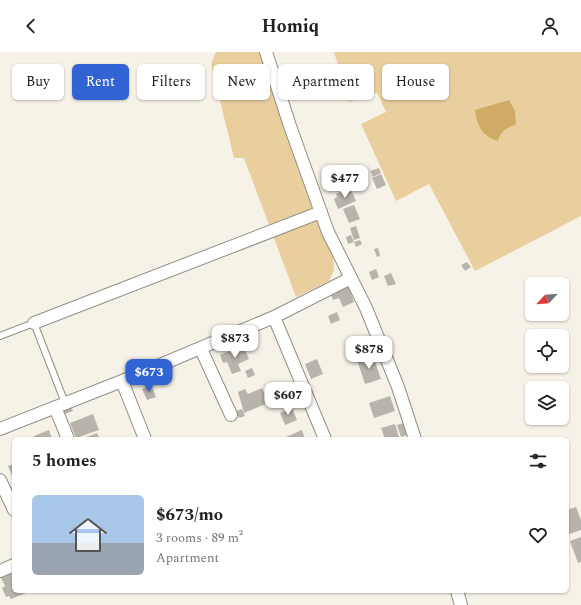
<!DOCTYPE html>
<html lang="en">
<head>
<meta charset="utf-8">
<style>
  :root { --surface:#fff; --page:#f2f2f2; --text:#202124; --muted:#757577; --line:#e0e0e0; --accent:#3163d2 }
  body { margin:0; font-family:Spectral,serif; background:var(--page); color:var(--text); height:100vh; display:flex; flex-direction:column; font-size:15px; white-space:nowrap }
  * { box-sizing:border-box; margin:0 }
  p { font-size:13px; color:var(--muted) }
  .icon { flex:none; width:22px; height:22px; fill:none; stroke:currentColor; stroke-width:2; stroke-linecap:round; stroke-linejoin:round }
  .map { position:relative; flex:1; overflow:hidden }
  .side { position:absolute; left:12px; top:385px; width:557px; height:156px; display:flex; flex-direction:column; background:var(--surface); border-radius:6px; box-shadow:0 1px 3px #0004 }
  .side>* { flex:none }
  .hud { position:absolute; left:12px; top:12px; width:557px; height:36px; display:flex; gap:8px }
  .needle { width:26px; rotate:244deg }
  .fabs { position:absolute; left:525px; top:225px; display:grid; gap:8px }
  .fabs a { display:grid; place-items:center; width:44px; height:44px; border-radius:6px; background:var(--surface); box-shadow:0 1px 3px #0004; font-size:20px }
  .price { position:absolute; translate:-50% -34px; padding:0 9px; border-radius:8px; background:#fff; color:#222; font-size:13px; line-height:26px; filter:drop-shadow(0 1px 2px #0008) }
  .price::after { content:''; position:absolute; left:50%; top:24px; width:12px; height:9px; margin-left:-6px; background:inherit; clip-path:polygon(0 0,100% 0,50% 100%) }
  .price.current { background:var(--accent); color:#fff }
  ul { padding:0; list-style:none }
  li { display:flex; align-items:center; gap:12px; height:100px; padding:0 20px }
  li+li { border-top:1px solid var(--line) }
  li span { display:grid; place-items:center; flex:none; width:112px; height:80px; border-radius:6px; color:#555 }
  li>.icon { margin-inline-start:auto }
  span .icon { width:48px; height:48px; fill:#fffc; stroke-width:1 }
  li b { font-size:17px }
  h2 { display:flex; justify-content:space-between; align-items:center; height:48px; padding:0 20px; font-size:17px }
  .chip { padding:0 14px; border-radius:6px; background:var(--surface); box-shadow:0 1px 3px #0004; font-size:14px; line-height:36px }
  .chip.current { background:var(--accent); color:#fff }
  header { display:flex; justify-content:space-between; align-items:center; height:52px; padding:0 20px; background:var(--surface); font-size:18px; font-weight:700 }
  .map>svg:first-child { display:block }
</style>
</head>
<body>
<header><svg class="icon" aria-label="back" viewBox="0 0 24 24"><path d="M15 5l-7 7 7 7"/></svg>Homiq<svg class="icon" aria-label="person" viewBox="0 0 24 24"><circle cx="12" cy="8" r="4"/><path d="M4 21q1-7 8-7t8 7"/></svg></header>
<div class="map">
<svg width="581" height="553" viewBox="0 0 581 553">
  <rect width="100%" height="100%" fill="#f7f2e8"/>
  <path fill="#e9cf9d" d="M216 0H267L333 197 334 218 329 229 296 245 244 106H234L211 12Z
    M334 0H581V164L475 219 429 132 396 149 361 72 386 60 377 41 349 50Z"/>
  <path fill="#cfab65" d="M509 48 515 59 516 72C507 76 500 79 498 89 482 84 477 74 475 58Z"/>
  <path fill="#b9b4ab" d="M379 116 381 121 373 125 370 119Z
    M338 120 344 134 330 139 327 124Z
    M381 122 386 133 377 137 372 126Z
    M350 136 356 149 338 157 334 147 337 145 336 142Z
    M354 153 360 167 349 171 343 157Z
    M356 174 360 186 354 188 350 176Z
    M351 183 354 190 348 192 346 185Z
    M360 188 362 192 356 195 354 190Z
    M378 196 380 204 377 205 374 197Z
    M467 210 471 215 465 219 461 213Z
    M376 217 379 225 372 228 369 220Z
    M391 221 396 232 388 234 384 224Z
    M347 230 354 250 343 255 339 246 333 248 329 238Z
    M337 260 340 268 331 272 328 264Z
    M243 293 249 307 238 312 241 319 232 322 227 310 223 311 220 303Z
    M373 304 381 327 365 332 357 308Z
    M317 307 323 322 311 327 305 312Z
    M252 316 255 323 248 326 245 319Z
    M151 333 156 345 147 348 142 337Z
    M262 336 268 351 244 361 238 340 245 337 248 342Z
    M390 344 395 359 374 366 369 351Z
    M71 354 73 359 65 362 63 357Z
    M292 356 297 368 285 373 280 361Z
    M242 357 245 364 239 366 236 359Z
    M93 362 99 378 76 386 70 371Z
    M407 370 411 382 401 385 397 373Z
    M395 372 399 385 385 387 381 376Z
    M49 378 52 387H35L34 384Z
    M302 378 305 387H287L286 385Z
    M97 381 100 387H81Z
    M14 412V428L8 414Z
    M576 455 581 468V478L567 483V458Z
    M581 485V510L578 511 570 489Z
    M14 516V539H25L26 541 11 547 9 544 6 545 2 536 5 534 1 526 8 523 6 519Z"/>
  <g fill="none" stroke-linecap="round" stroke-linejoin="round">
    <defs>
      <path id="service" d="M0 284 34 271 65 351"/>
      <path id="minor" d="M266 0 290 74 328 180 366 256 398 335 415 387
        M274 265 325 387
        M34 271 321 160
        M201 297 231 363
        M55 355 68 387
        M0 377 122 329
        M145 387 122 329 274 265 351 226
        M0 428 14 458
        M0 519 14 513
        M457 539 461 553"/>
    </defs>
    <use href="#service" stroke="#938e85" stroke-width="8"/>
    <use href="#minor" stroke="#938e85" stroke-width="14"/>
    <use href="#service" stroke="#fff" stroke-width="6"/>
    <use href="#minor" stroke="#fff" stroke-width="12"/>
  </g>
</svg>
<div class="fabs">
<a><svg class="needle" viewBox="-14 -14 28 28"><path d="M0-13l5 13h-10z" fill="#e53935"/><path d="M0 13l5-13h-10z" fill="#757577"/></svg></a>
<a><svg class="icon" aria-label="locate" viewBox="0 0 24 24"><circle cx="12" cy="12" r="6"/><path d="M12 2v4M12 18v4M2 12h4M18 12h4"/></svg></a>
<a><svg class="icon" aria-label="layers" viewBox="0 0 24 24"><path d="M12 4l9 5-9 5-9-5zM3 14l9 5 9-5"/></svg></a>
</div>
<b class="price" style="left:345px;top:147px">$477</b>
<b class="price" style="left:235px;top:307px">$873</b>
<b class="price" style="left:369px;top:318px">$878</b>
<b class="price current" style="left:149px;top:341px">$673</b>
<b class="price" style="left:288px;top:364px">$607</b>
<div class="hud">
<a class="chip">Buy</a>
<a class="chip current">Rent</a>
<a class="chip">Filters</a>
<a class="chip">New</a>
<a class="chip">Apartment</a>
<a class="chip">House</a>
</div>
<section class="side">
<h2>5 homes<svg class="icon" aria-label="filters" viewBox="0 0 24 24"><path d="M4 7h16M4 17h16"/><circle cx="9" cy="7" r="2"/><circle cx="15" cy="17" r="2"/></svg></h2>
<ul>
<li><span style="background:linear-gradient(#a9c7e8 60%,#9aa5b1 0)"><svg class="icon" aria-label="home" viewBox="0 0 24 24"><path d="M3 11l9-7 9 7M6 9v11h12V9"/></svg></span><div><b>$673/mo</b><p>3 rooms · 89 m²</p><p>Apartment</p></div><svg class="icon" aria-label="heart" viewBox="0 0 24 24"><path d="M12 20l-8-8c-3-5 5-10 8-4 3-6 11-1 8 4z"/></svg></li>
</ul>
</section>
</div>
</body>
</html>
